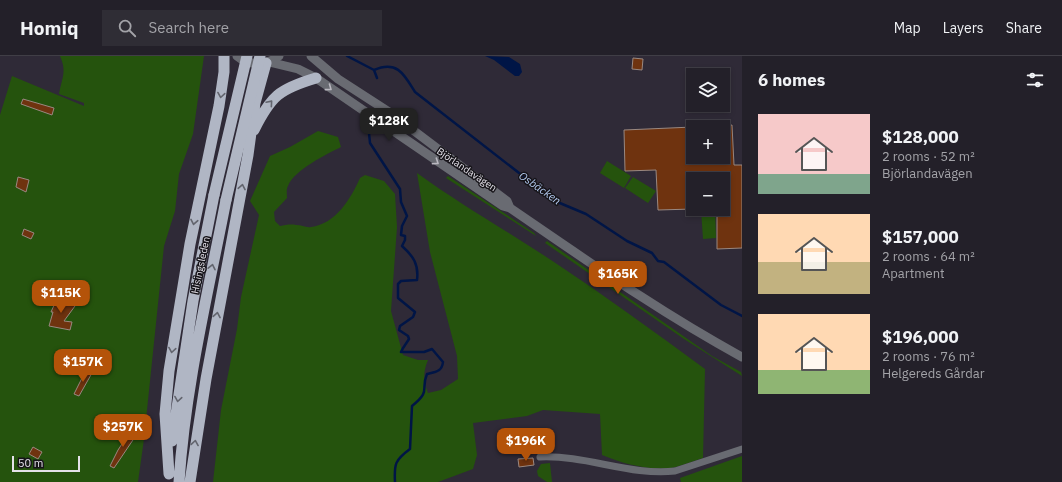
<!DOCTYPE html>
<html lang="en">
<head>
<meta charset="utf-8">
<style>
  :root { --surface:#232029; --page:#2f2d35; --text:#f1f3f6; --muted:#a3a3a8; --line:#403e46; --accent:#b45309 }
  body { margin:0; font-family:"IBM Plex Sans",sans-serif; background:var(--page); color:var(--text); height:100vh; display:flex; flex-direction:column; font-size:15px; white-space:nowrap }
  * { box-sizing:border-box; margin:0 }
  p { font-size:13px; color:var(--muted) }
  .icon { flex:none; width:22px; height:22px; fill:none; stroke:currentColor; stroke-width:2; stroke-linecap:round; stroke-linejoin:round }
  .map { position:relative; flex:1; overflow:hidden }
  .details { display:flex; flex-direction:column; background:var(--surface); width:320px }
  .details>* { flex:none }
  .fabs { position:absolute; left:686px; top:12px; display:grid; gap:8px }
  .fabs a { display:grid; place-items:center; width:44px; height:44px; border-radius:0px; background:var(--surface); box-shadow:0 2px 6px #0003,0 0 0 1px var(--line); font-size:20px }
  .scale { position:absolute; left:12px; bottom:10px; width:68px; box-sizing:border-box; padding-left:4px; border:2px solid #e5e2ea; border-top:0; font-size:11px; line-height:14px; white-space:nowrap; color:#e5e2ea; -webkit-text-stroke:3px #161419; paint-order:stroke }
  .price { position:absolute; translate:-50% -34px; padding:0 9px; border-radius:8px; background:var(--accent); color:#fff; font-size:13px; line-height:26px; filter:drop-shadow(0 1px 2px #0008) }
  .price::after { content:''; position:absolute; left:50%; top:24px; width:12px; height:9px; margin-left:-6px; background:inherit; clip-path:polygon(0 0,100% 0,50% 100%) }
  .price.current { background:#222; color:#fff }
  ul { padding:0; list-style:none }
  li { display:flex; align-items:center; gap:12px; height:100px; padding:0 16px }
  li span { display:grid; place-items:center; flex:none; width:112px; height:80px; border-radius:0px; color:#555 }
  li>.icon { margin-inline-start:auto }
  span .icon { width:48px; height:48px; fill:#fffc; stroke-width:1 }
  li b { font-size:17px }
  h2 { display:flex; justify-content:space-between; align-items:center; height:48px; padding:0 16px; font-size:17px }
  header { display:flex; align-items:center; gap:24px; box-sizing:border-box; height:56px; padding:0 20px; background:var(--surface); border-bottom:1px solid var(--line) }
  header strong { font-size:19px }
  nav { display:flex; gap:22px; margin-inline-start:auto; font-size:14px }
  .search { width:280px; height:36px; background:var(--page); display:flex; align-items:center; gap:10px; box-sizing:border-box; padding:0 14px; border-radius:0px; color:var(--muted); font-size:15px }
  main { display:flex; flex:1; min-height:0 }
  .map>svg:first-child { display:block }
</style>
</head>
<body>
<header>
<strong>Homiq</strong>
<div class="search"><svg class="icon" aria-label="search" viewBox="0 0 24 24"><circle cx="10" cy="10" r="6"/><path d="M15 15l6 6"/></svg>Search here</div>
<nav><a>Map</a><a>Layers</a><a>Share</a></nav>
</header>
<main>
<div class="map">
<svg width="742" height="426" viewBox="0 0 742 426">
  <rect width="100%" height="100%" fill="#2f2a37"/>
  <path fill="#25530d" d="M60 0H204L193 78 179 118 175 155 164 190 144 383 138 426H0V59L12 20 84 50V47L59 38C62 21 67 16 60 0Z
    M318 75 338 81 341 91C327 98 294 114 288 130 286 133 287 139 287 142L274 156 275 165 280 170C285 169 291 168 296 169 302 169 306 172 311 171 336 168 351 142 360 122L365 119 384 125 395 138 397 171 391 255 403 299 418 304H428C423 316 423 324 428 337L441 334 458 323 457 300 430 196 417 117C461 149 509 176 554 206 605 240 655 276 705 313L703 402C694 405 685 408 676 411 654 416 623 408 602 399L600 358 543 354 527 360 473 367 477 399 473 413 438 426H213L221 354 237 273 241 241 259 159 250 145 270 100 290 91Z
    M607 105 631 120 624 132 600 117Z
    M448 120 534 177 536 180 446 122Z
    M633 121 656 135 648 147 625 132Z
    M715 153 716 182 703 183 701 154Z
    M547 185 712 300 741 316 742 320 684 283 545 187Z
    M742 400V426H681L680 422Z
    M550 407 552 426H547L538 420 537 415 541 408Z"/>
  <path fill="#001546" d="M485 0 509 1 520 8 522 16 519 20H515L494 4Z"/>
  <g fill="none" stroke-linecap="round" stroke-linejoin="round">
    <path stroke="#001546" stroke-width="2.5" d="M347 0 374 14C397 4 404 18 415 36L555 145 586 158 627 185 652 197 658 205 664 206 721 249 742 260
      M374 14 377 22
      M369 77 370 87 400 133 401 146 407 160 402 170 401 179 405 180V184L402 190C413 200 419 208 417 224L401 225 398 228V242L415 256 413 261 400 270 399 274 408 280 409 283C406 288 403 291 401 296H424L432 293 443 306C442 316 435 316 427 318 420 334 432 334 412 350L410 393C395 404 394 408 395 426"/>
  </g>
  <path fill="#6f330f" stroke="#998881" d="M633 2 643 3 642 14 632 13Z
    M23 43 54 52 52 59 21 48Z
    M732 69 734 109H742V192L717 193V153H723V123H693V153L658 154 656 114 625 115 624 74 693 71V101H723V70Z
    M18 121 29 124 26 136 16 131Z
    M24 173 34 177 31 183 22 179Z
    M59 238 75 250 64 265 72 266 70 274 49 270 53 256H51Z
    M86 314 92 317 79 340 74 338Z
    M131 374 137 378 114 412 110 410 118 394Z
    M33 391 42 396 38 403 29 398Z
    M533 402 534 409 519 411 518 403Z"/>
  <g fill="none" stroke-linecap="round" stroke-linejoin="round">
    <path stroke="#696b72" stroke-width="7" d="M540 401C587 399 630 420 675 415L742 393"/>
    <path stroke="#696b72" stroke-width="9" d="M237 0C249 10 266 10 279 0
      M311 0 338 23 389 56 507 145 510 152
      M269 6 298 13 316 22 503 150 510 152C586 204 661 257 742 301"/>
    <path stroke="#b0b6c4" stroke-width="11" d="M254 74C271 40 279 33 316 22
      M172 385 193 245 214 139
      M169 418 165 358 169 315 190 188 219 50 224 16V0
      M179 426C185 331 208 237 226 144
      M190 426 206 323 248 99 255 47 266 7"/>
    <path stroke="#b0b6c4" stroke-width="11" d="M214 139 247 0
      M226 144 260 0"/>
  </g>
  <defs><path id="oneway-chevron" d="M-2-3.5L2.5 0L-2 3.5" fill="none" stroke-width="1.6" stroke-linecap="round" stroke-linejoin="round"/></defs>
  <g stroke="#bab8c0">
    <use href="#oneway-chevron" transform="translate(329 32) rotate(36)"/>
    <use href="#oneway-chevron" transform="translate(436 106) rotate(34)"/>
  </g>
  <g stroke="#63656e">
    <use href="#oneway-chevron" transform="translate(221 39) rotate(99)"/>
    <use href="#oneway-chevron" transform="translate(270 47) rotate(-49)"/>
    <use href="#oneway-chevron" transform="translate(242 131) rotate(-79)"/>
    <use href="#oneway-chevron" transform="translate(194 166) rotate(101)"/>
    <use href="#oneway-chevron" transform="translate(212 211) rotate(-78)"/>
    <use href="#oneway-chevron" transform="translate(217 259) rotate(-80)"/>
    <use href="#oneway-chevron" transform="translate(172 294) rotate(99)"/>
    <use href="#oneway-chevron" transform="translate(178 343) rotate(99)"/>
    <use href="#oneway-chevron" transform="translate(195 387) rotate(-81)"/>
  </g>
  <g text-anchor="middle" stroke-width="3" stroke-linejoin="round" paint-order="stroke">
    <g font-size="10" fill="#e5e2ea" stroke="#161419">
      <text transform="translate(467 113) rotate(34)" y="4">Björlandavägen</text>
      <text transform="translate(200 209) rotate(-78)" y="4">Hisingsleden</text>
    </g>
    <g font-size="11" font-style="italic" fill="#b7cef5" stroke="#161419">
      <text transform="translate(540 132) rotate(35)" y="4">Osbäcken</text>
    </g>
  </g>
</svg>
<div class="fabs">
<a><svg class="icon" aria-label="layers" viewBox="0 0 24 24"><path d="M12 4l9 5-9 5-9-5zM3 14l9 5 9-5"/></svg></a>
<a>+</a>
<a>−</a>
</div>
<div class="scale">50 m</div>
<b class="price current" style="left:389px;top:86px">$128K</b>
<b class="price" style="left:618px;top:239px">$165K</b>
<b class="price" style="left:61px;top:258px">$115K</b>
<b class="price" style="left:83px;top:327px">$157K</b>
<b class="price" style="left:123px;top:392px">$257K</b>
<b class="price" style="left:526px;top:406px">$196K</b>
</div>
<section class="details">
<h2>6 homes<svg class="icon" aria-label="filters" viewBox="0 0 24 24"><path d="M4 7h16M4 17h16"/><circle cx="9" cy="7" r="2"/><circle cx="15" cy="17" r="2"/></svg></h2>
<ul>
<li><span style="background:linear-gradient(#f6c9c9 75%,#7fa58c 0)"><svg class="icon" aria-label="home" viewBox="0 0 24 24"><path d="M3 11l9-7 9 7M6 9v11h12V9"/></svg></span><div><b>$128,000</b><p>2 rooms · 52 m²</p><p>Björlandavägen</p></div></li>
<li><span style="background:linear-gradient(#ffd9b3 60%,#c2b280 0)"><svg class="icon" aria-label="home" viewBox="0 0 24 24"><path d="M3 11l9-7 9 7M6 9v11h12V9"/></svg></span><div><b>$157,000</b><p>2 rooms · 64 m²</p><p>Apartment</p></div></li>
<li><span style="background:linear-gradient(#ffd9b3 70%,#8fb573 0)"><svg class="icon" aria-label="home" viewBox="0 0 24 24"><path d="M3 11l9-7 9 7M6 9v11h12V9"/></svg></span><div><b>$196,000</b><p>2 rooms · 76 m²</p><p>Helgereds Gårdar</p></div></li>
</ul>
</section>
</main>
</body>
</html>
